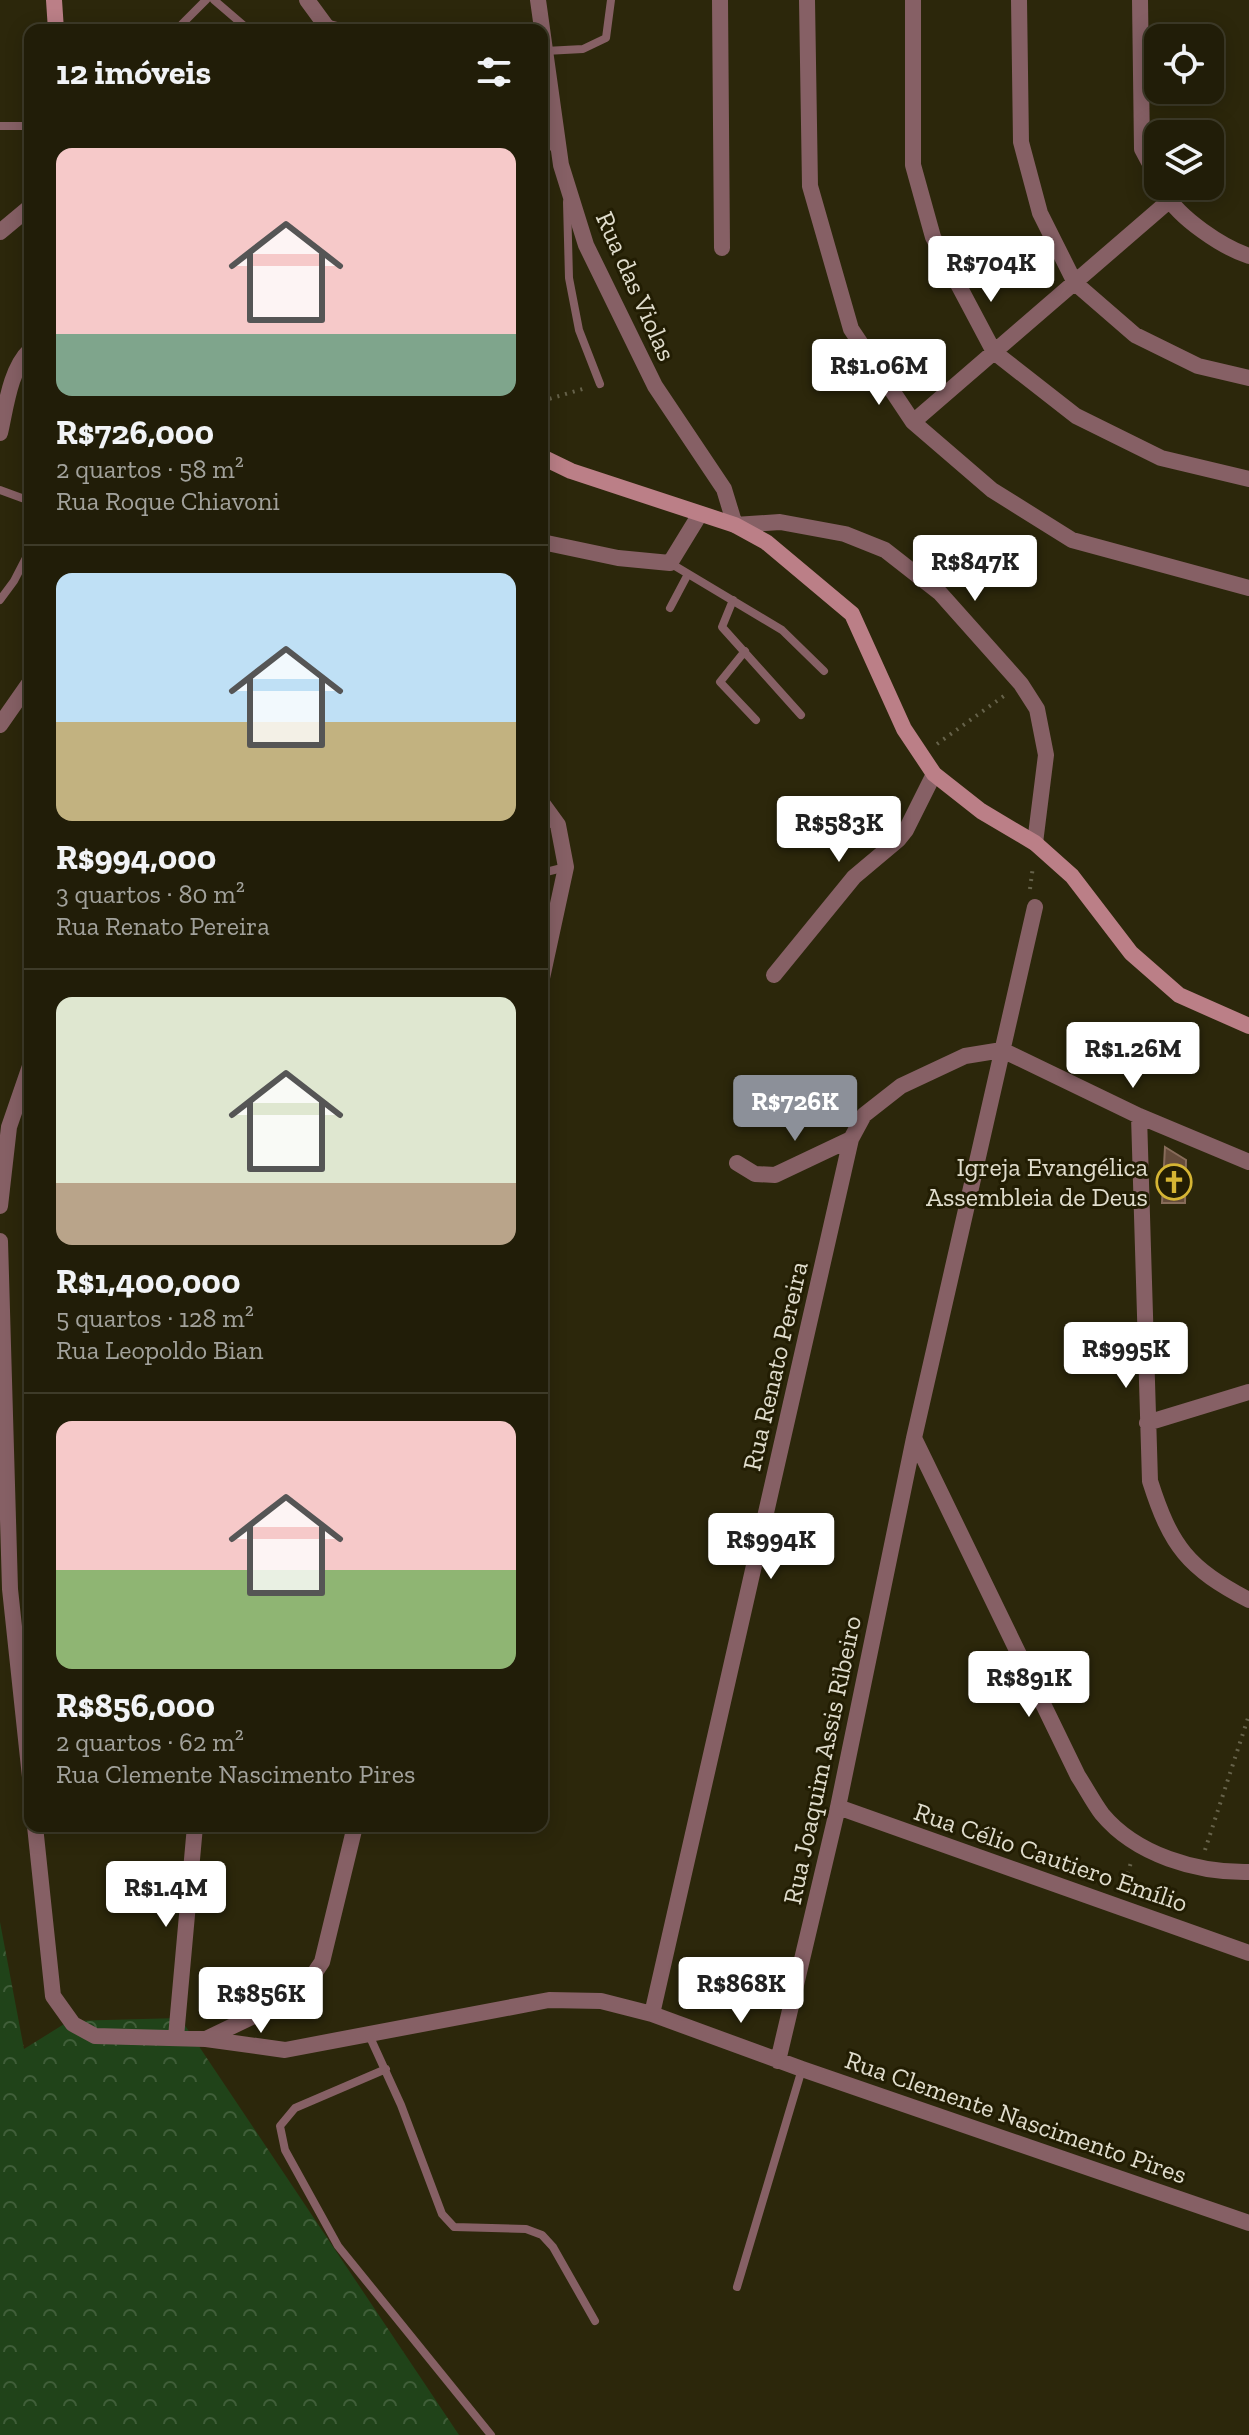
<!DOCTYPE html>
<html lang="pt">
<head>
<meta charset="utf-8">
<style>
  :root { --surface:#211d08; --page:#2d2a16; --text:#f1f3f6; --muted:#a2a29c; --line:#3e3b29; --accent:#8c9099 }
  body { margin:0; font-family:"Zilla Slab",serif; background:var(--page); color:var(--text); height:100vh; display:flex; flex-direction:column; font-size:30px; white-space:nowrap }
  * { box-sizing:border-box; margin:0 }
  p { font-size:26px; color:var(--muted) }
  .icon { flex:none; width:44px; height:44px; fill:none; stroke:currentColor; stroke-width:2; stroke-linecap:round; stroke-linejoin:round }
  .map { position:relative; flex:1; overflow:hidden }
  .side { position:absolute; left:24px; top:24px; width:524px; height:1808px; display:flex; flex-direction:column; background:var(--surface); border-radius:16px; box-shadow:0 4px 20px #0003,0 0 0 2px var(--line) }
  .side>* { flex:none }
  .controls { position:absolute; left:1144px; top:24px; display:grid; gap:16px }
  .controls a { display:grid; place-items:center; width:80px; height:80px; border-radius:16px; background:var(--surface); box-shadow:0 4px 20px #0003,0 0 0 2px var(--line); font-size:40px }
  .price { position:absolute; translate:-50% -68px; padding:0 18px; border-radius:8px; background:#fff; color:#222; font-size:26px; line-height:52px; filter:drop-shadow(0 2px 4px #0008) }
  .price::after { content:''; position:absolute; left:50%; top:48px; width:24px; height:18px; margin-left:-12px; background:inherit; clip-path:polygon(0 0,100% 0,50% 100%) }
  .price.active { background:var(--accent); color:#fff }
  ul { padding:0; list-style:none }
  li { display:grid; align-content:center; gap:16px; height:424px; padding:0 32px }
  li+li { border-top:2px solid var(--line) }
  li span { display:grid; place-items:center; height:248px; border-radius:16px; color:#555 }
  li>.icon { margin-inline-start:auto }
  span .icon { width:144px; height:144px; fill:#fffc; stroke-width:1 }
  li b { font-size:34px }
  h2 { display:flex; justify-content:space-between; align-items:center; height:96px; padding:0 32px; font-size:34px }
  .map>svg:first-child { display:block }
</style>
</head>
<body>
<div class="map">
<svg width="1249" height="2435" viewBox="0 0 1249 2435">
  <defs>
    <pattern id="forest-crowns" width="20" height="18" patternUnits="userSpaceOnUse" patternTransform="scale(2)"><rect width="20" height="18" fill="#204319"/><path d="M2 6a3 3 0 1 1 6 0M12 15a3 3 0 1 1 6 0" fill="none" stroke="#405e39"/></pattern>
  </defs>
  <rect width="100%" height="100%" fill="#2c270b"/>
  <path fill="url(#forest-crowns)" d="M0 1922 24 2049 69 2021 180 2018 459 2435H0Z"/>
  <path fill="#654c3b" stroke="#876c5a" stroke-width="2" d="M1165 1147 1186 1160 1185 1203H1162Z"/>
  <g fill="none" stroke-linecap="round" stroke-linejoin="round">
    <path stroke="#66624a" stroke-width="4" stroke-dasharray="2 6" stroke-linecap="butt" d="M542 401 586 388
      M937 744 1008 693
      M1030 889 1033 866
      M1205 1850 1249 1715
      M1123 1889 1132 1859"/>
    <path stroke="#866065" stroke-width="8" d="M214 0 249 30
      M326 23 353 30
      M180 30 182 24 206 0
      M545 51 583 49 606 38 611 0
      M0 126H30
      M542 147 558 146
      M567 202 569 278 579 330 600 384
      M0 490 30 501
      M670 563 782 630 824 671
      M0 600 14 581 30 550
      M733 600 722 627 801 715
      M670 608 688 574
      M745 651 720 682 756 720
      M542 873 566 867
      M369 2035 401 2105 442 2214 454 2227 526 2229 542 2235 553 2247 595 2321
      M386 2069 295 2108 280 2126 285 2150 338 2246 491 2435
      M737 2287 802 2069"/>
    <path stroke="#866065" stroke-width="16" d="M307 0 329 30
      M538 0 561 165 586 245 655 386 724 489 735 525 780 522 845 534 885 550 940 593 1021 684 1037 709 1046 755 1035 843
      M720 0 722 248
      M807 0 810 186 851 329 913 422 992 490 1072 540 1249 588
      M913 0V165L933 237 994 352 1076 416 1161 458 1249 479
      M1019 0 1021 142 1040 213 1075 283 1135 335 1198 366 1249 378
      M1140 0 1142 149 1158 179
      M1165 193C1179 218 1222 247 1249 256
      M0 232 30 207
      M913 422 1170 200
      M0 433C6 407 10 369 30 350
      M542 542 618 558 670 563 700 514
      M0 725 30 682
      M542 803 558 825 566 867 542 978
      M774 975 854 877 898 840 906 830 934 774
      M1139 1116 1150 1481C1171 1547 1188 1568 1249 1600
      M737 1163 755 1174 775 1175 851 1139
      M0 1206 9 1127 30 1066
      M0 1241 10 1589 30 1777
      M1147 1423 1249 1392
      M914 1438 1078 1776C1086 1788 1093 1802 1102 1814 1136 1855 1197 1873 1249 1872
      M838 1807 1249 1953
      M35 1826 53 1996 73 2024 95 2036 206 2039 301 1993 322 1962 355 1826
      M652 2014 851 1139 864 1115 901 1086 965 1056 1002 1050 1139 1116 1249 1162
      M176 2037 195 1826
      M206 2039 285 2050 549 2000 601 2001 652 2014 802 2069 1249 2223
      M778 2061 838 1807 914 1438 1035 907"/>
    <path stroke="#bb7f87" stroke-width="16" d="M54 0 56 30
      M542 457 571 471 735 525 766 542 852 614 904 729 934 774 981 811 1035 843 1072 876 1131 953 1179 995 1249 1026"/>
  </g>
  <defs>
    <symbol id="church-ring" viewBox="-11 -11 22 22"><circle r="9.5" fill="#221d03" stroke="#d5b534" stroke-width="1.5"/><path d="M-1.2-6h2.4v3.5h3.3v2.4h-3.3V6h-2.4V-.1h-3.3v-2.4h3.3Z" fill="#d5b534"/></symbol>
  </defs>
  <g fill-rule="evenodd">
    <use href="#church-ring" x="1154" y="1162" width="40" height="40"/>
  </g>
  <g text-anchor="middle" stroke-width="6" stroke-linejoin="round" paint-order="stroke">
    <g font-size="26" fill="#e0ddcd" stroke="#221d03">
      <text transform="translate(636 286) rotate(66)" y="9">Rua das Violas</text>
      <text transform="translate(775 1366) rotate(-77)" y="9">Rua Renato Pereira</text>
      <text transform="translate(822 1760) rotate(-78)" y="9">Rua Joaquim Assis Ribeiro</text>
      <text transform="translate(1051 1857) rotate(19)" y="9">Rua Célio Cautiero Emílio</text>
      <text transform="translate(1016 2117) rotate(19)" y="9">Rua Clemente Nascimento Pires</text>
    </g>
    <g font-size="26" fill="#e0ddcd" stroke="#221d03" text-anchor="end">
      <text x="1148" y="1176">Igreja Evangélica<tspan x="1148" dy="30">Assembleia de Deus</tspan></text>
    </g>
  </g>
</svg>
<div class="controls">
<a><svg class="icon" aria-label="locate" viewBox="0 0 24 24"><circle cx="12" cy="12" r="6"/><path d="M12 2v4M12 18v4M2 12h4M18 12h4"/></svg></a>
<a><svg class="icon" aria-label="layers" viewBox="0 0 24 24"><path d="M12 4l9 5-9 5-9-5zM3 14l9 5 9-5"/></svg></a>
</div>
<b class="price" style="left:991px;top:304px">R$704K</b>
<b class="price" style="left:879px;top:407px">R$1.06M</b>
<b class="price" style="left:975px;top:603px">R$847K</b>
<b class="price" style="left:839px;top:864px">R$583K</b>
<b class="price" style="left:1133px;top:1090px">R$1.26M</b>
<b class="price active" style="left:795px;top:1143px">R$726K</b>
<b class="price" style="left:1126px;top:1390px">R$995K</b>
<b class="price" style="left:771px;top:1581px">R$994K</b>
<b class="price" style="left:1029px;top:1719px">R$891K</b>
<b class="price" style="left:166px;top:1929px">R$1.4M</b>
<b class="price" style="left:741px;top:2025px">R$868K</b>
<b class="price" style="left:261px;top:2035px">R$856K</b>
<section class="side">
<h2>12 imóveis<svg class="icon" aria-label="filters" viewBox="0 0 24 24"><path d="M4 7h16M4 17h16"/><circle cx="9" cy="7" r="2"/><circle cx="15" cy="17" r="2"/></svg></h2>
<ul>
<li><span style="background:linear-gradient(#f6c9c9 75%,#7fa58c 0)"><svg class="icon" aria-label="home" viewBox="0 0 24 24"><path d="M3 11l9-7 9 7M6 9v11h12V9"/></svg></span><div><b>R$726,000</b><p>2 quartos · 58 m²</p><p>Rua Roque Chiavoni</p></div></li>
<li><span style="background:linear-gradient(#bfe0f5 60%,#c2b280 0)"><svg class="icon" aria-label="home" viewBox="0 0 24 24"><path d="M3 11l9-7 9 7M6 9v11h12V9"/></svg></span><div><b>R$994,000</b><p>3 quartos · 80 m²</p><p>Rua Renato Pereira</p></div></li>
<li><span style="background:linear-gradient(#dfe7d0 75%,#b9a48a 0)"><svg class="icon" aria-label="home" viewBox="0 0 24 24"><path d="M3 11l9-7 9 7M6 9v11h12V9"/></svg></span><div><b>R$1,400,000</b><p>5 quartos · 128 m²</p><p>Rua Leopoldo Bian</p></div></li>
<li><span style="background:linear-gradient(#f6c9c9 60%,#8fb573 0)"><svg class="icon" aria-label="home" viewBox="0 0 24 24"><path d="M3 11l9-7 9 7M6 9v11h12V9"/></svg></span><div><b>R$856,000</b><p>2 quartos · 62 m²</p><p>Rua Clemente Nascimento Pires</p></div></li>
</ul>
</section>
</div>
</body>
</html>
